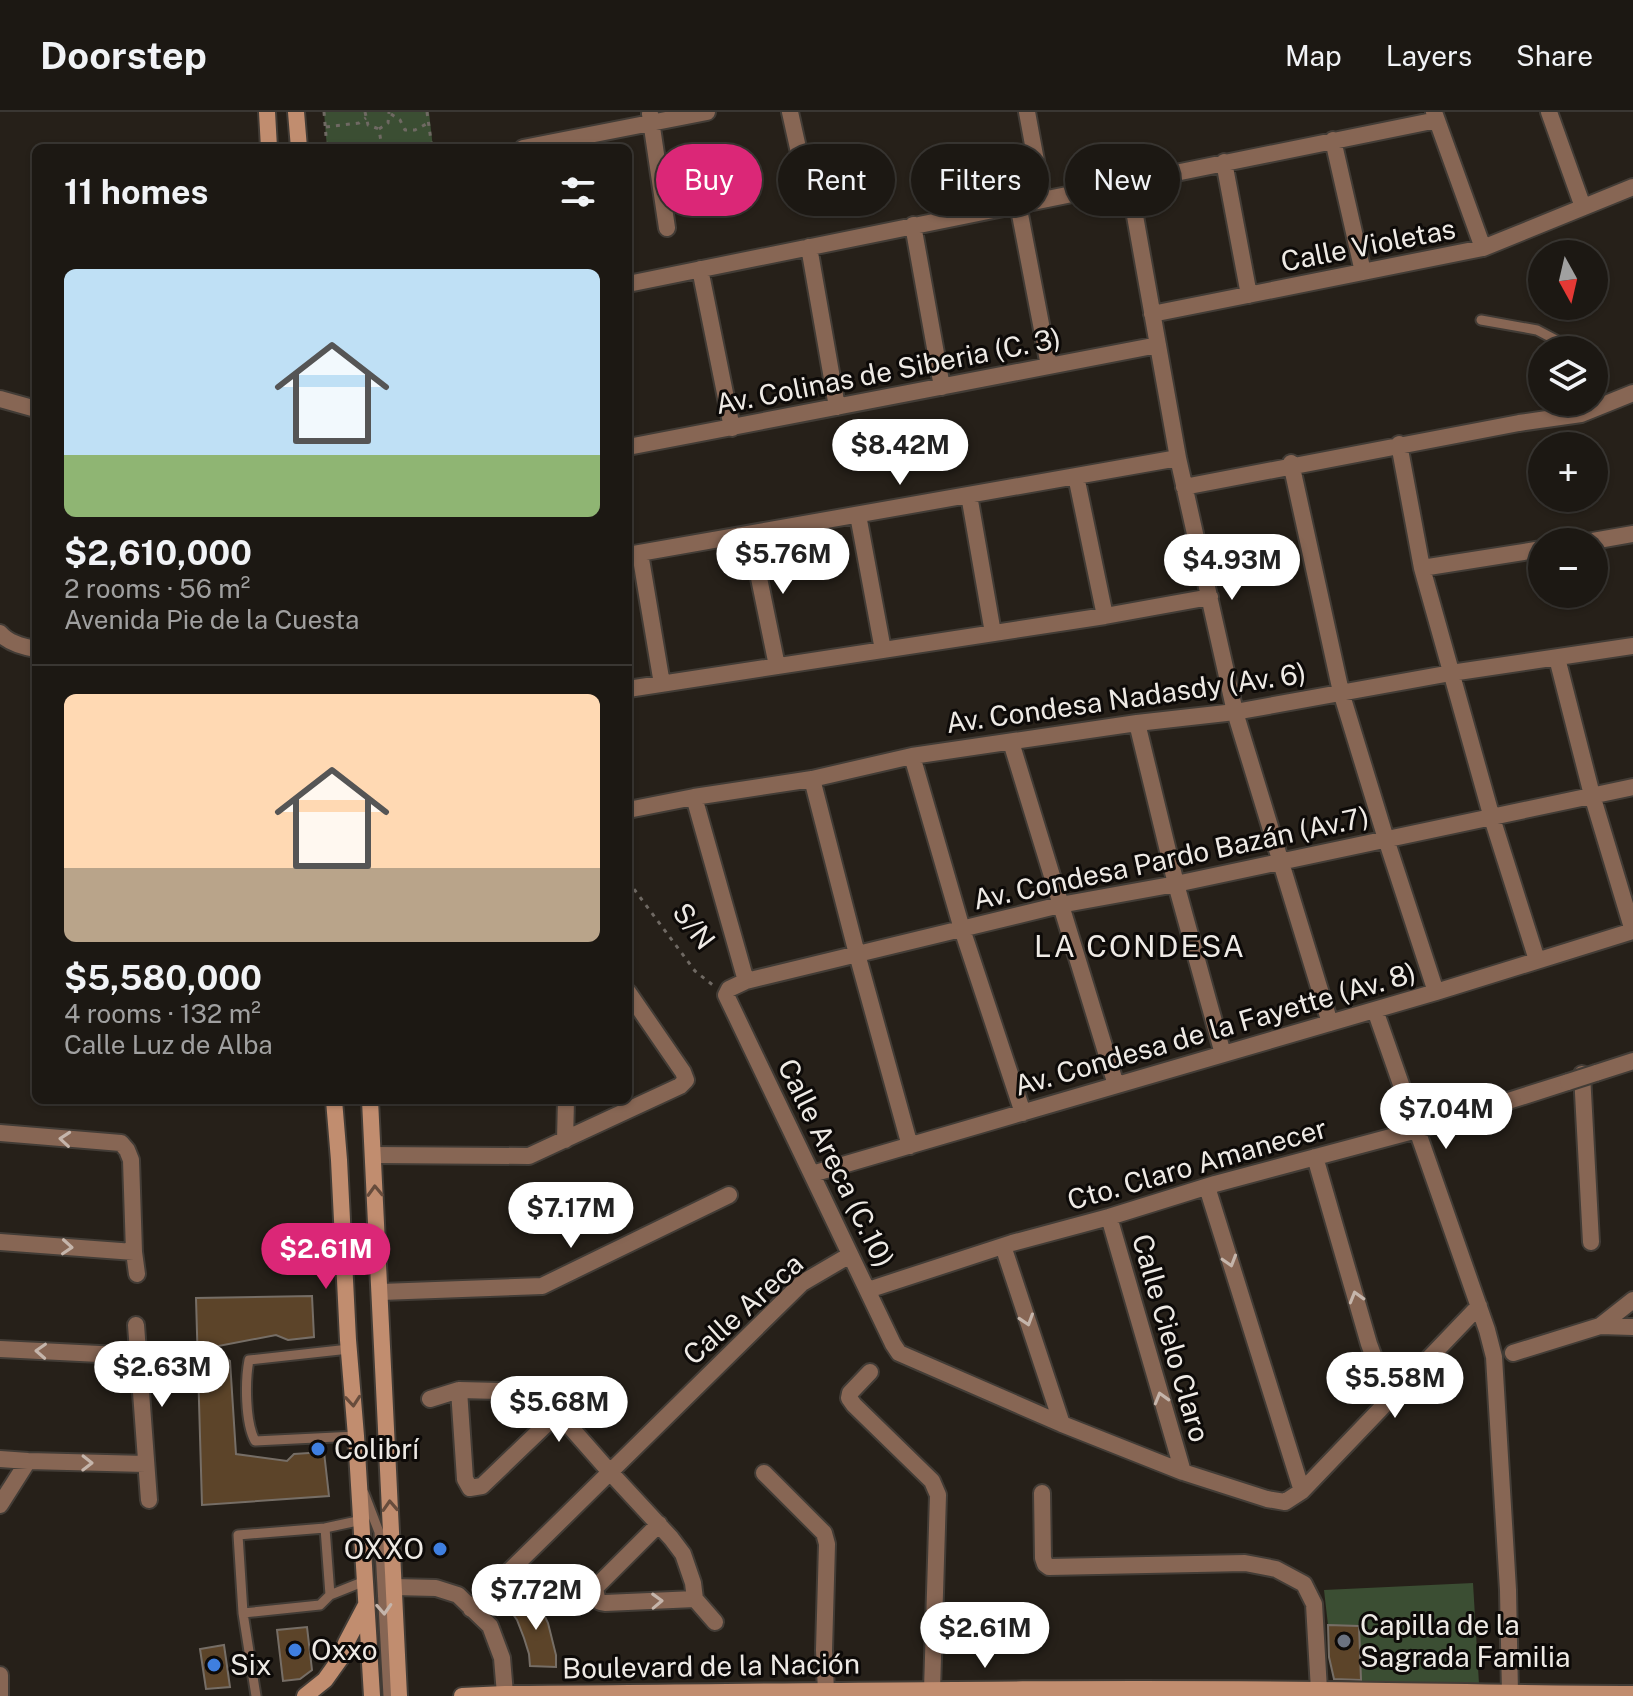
<!DOCTYPE html>
<html lang="en">
<head>
<meta charset="utf-8">
<style>
  :root { --surface:#1c1813; --page:#25211c; --text:#f1f3f6; --muted:#a0a0a0; --line:#3a3733; --accent:#db2777 }
  body { margin:0; font-family:"Public Sans",sans-serif; background:var(--page); color:var(--text); height:100vh; display:flex; flex-direction:column; font-size:30px; white-space:nowrap }
  * { box-sizing:border-box; margin:0 }
  p { font-size:26px; color:var(--muted) }
  .icon { flex:none; width:44px; height:44px; fill:none; stroke:currentColor; stroke-width:2; stroke-linecap:round; stroke-linejoin:round }
  .map { position:relative; flex:1; overflow:hidden }
  .drawer { position:absolute; left:32px; top:32px; width:600px; height:960px; display:flex; flex-direction:column; background:var(--surface); border-radius:12px; box-shadow:0 2px 6px #0004,0 0 0 2px var(--line) }
  .drawer>* { flex:none }
  .top-card { position:absolute; left:656px; top:32px; width:760px; height:72px; display:flex; gap:16px }
  .needle { width:52px; rotate:172deg }
  .controls { position:absolute; left:1528px; top:128px; display:grid; gap:16px }
  .controls a { display:grid; place-items:center; width:80px; height:80px; border-radius:50%; background:var(--surface); box-shadow:0 2px 6px #0004,0 0 0 2px var(--line); font-size:40px }
  .price { position:absolute; translate:-50% -68px; padding:0 18px; border-radius:28px; background:#fff; color:#222; font-size:26px; line-height:52px; filter:drop-shadow(0 2px 4px #0008) }
  .price::after { content:''; position:absolute; left:50%; top:48px; width:24px; height:18px; margin-left:-12px; background:inherit; clip-path:polygon(0 0,100% 0,50% 100%) }
  .price.active { background:var(--accent); color:#fff }
  ul { padding:0; list-style:none }
  li { display:grid; align-content:center; gap:16px; height:424px; padding:0 32px }
  li+li { border-top:2px solid var(--line) }
  li span { display:grid; place-items:center; height:248px; border-radius:12px; color:#555 }
  li>.icon { margin-inline-start:auto }
  span .icon { width:144px; height:144px; fill:#fffc; stroke-width:1 }
  li b { font-size:34px }
  h2 { display:flex; justify-content:space-between; align-items:center; height:96px; padding:0 32px; font-size:34px }
  .tag { padding:0 28px; border-radius:36px; background:var(--surface); box-shadow:0 2px 6px #0004,0 0 0 2px var(--line); font-size:28px; line-height:72px }
  .tag.active { background:var(--accent); color:#fff }
  header { display:flex; align-items:center; gap:48px; box-sizing:border-box; height:112px; padding:0 40px; background:var(--surface); border-bottom:2px solid var(--line) }
  header strong { font-size:38px }
  nav { display:flex; gap:44px; margin-inline-start:auto; font-size:28px }
  .map>svg:first-child { display:block }
</style>
</head>
<body>
<header>
<strong>Doorstep</strong>
<nav><a>Map</a><a>Layers</a><a>Share</a></nav>
</header>
<div class="map">
<svg width="1633" height="1584" viewBox="0 0 1633 1584">
  <rect width="100%" height="100%" fill="#262019"/>
  <path fill="#3b4e33" d="M324 0H429L433 36H327Z
    M1473 1471 1479 1572 1361 1573 1359 1514 1328 1513 1324 1478Z"/>
  <path fill="#5c4429" stroke="#766e66" stroke-width="2" d="M312 1184 314 1225 288 1228 276 1223 213 1235 230 1249 236 1342 287 1349 294 1342 324 1340 329 1384 202 1393 196 1186Z
    M531 1481 539 1492 548 1511 556 1543V1555L530 1554 529 1542 524 1526 517 1508 510 1498Z
    M1328 1513 1359 1514 1361 1568 1334 1567 1329 1545Z
    M307 1515 312 1558 300 1567 283 1569 277 1518Z
    M224 1533 230 1575 206 1577 200 1537Z"/>
  <g fill="none" stroke-linecap="round" stroke-linejoin="round">
    <defs>
      <path id="service" d="M1481 208 1537 218 1556 228 1559 238
        M349 1237 249 1248C245 1269 245 1310 255 1329L356 1324
        M364 1381 379 1420 388 1584
        M362 1408 325 1416 238 1423 243 1501 320 1493 330 1483 365 1469
        M325 1416 330 1483
        M243 1501 256 1584"/>
      <path id="minor" d="M790 0 804 63
        M1027 0 1043 87
        M1434 0 1483 136
        M1549 0 1583 95
        M650 2 667 116
        M1333 28 1363 160
        M523 36 707 0
        M1224 50 1249 183
        M1129 70 1178 346 1235 600 1330 911
        M1018 92 1049 254
        M913 113 942 275
        M809 135 837 295
        M700 157 732 316
        M628 172 1437 8
        M1152 202 1483 136 1633 75
        M0 287 36 297
        M1399 332 1422 456 1492 706 1537 848
        M628 335 1158 233
        M1291 351 1341 580 1386 727 1436 880
        M1076 364 1105 504
        M1184 375 1519 311 1581 302 1633 281
        M969 383 993 521
        M858 403 883 538
        M750 422 777 554
        M1587 430 1633 422
        M640 441 662 572
        M628 443 1178 346
        M1422 456 1542 437
        M0 521C8 531 24 535 36 537
        M1557 546 1592 683 1633 819
        M628 577 1105 504 1210 485
        M1137 611 1176 772 1223 942
        M1011 630 1116 973
        M912 644 962 817 1023 1001
        M812 667 857 842 910 1034
        M694 685 746 869
        M628 698 694 685 812 667 912 644 1137 611 1235 600 1451 561 1633 534
        M1375 898 1487 1218 1494 1245 1508 1478 1510 1582
        M1596 961 1633 949
        M1582 962 1591 1130
        M0 1021 121 1031 127 1038 131 1048 134 1140 137 1162
        M565 1028 566 988
        M374 1043 529 1044 680 974 686 968 683 960 628 880
        M1315 1045 1369 1232 1389 1286
        M812 1062 1436 880 1633 819
        M1207 1075 1302 1379
        M1109 1105 1183 1360
        M0 1130 134 1140
        M1003 1134 1062 1312
        M868 1178 1012 1131 1109 1105 1215 1072 1417 1018 1568 970
        M381 1180 542 1174 729 1083
        M1479 1194 1302 1379 1285 1390 1267 1387 1183 1360 1062 1312 899 1241 893 1232 726 883 729 877 746 869 1060 793 1176 772 1633 675
        M136 1213 149 1388
        M1600 1214 1633 1215
        M0 1237 139 1244
        M1513 1241 1600 1214 1633 1188
        M870 1260 850 1281 849 1286 854 1293 932 1369 938 1383 932 1578
        M459 1278 465 1367 470 1376 482 1374 558 1301
        M430 1287 459 1278 534 1280 558 1301 609 1359 671 1426 683 1442 693 1471 695 1487 715 1510
        M0 1347 28 1349 146 1352
        M764 1361 824 1421 827 1432 824 1538 826 1579
        M1042 1381 1043 1446 1045 1452 1049 1455 1245 1451 1276 1457 1304 1472 1314 1492 1319 1578
        M0 1393 28 1349
        M659 1412 595 1476 597 1486 600 1490 605 1491 695 1487
        M394 1475 436 1476 458 1483 490 1514 502 1546 505 1582
        M471 1497 802 1171 850 1143
        M0 1563V1584"/>
      <path id="secondary" d="M267 0 269 36
        M296 0 299 36
        M334 988 339 1048 348 1228 356 1324 372 1584
        M370 988 399 1584
        M305 1584 325 1568 340 1547 346 1531 366 1493
        M462 1584 505 1582C776 1580 1047 1575 1318 1578 1423 1579 1528 1582 1633 1582"/>
    </defs>
    <use href="#service" stroke="#423c36" stroke-width="13"/>
    <use href="#minor" stroke="#423c36" stroke-width="20"/>
    <use href="#secondary" stroke="#423c36" stroke-width="20"/>
    <path stroke="#6f6963" stroke-width="3" stroke-dasharray="4 6" stroke-linecap="butt" d="M324 0 327 36
      M365 0 368 13 379 17
      M427 0 432 36
      M391 2 400 8 405 18H415L428 11
      M326 15 359 11 366 6
      M379 17 388 11 389 0
      M378 36 381 30 379 17
      M628 769 695 859 714 874"/>
    <use href="#service" stroke="#876654" stroke-width="9"/>
    <use href="#minor" stroke="#876654" stroke-width="16"/>
    <use href="#secondary" stroke="#c18d6f" stroke-width="16"/>
    <defs>
      <path id="minor-bridge" d="M1568 970 1596 961"/>
    </defs>
    <use href="#minor-bridge" stroke="#423c36" stroke-width="20" stroke-linecap="butt"/>
    <use href="#minor-bridge" stroke="#876654" stroke-width="16"/>
  </g>
  <defs><path id="oneway-chevron" d="M-2-3.5L2.5 0L-2 3.5" fill="none" stroke-width="1.6" stroke-linecap="round" stroke-linejoin="round" transform="scale(2)"/></defs>
  <g stroke="#c5b5ab">
    <use href="#oneway-chevron" transform="translate(65 1027) rotate(-175)"/>
    <use href="#oneway-chevron" transform="translate(67 1135) rotate(4)"/>
    <use href="#oneway-chevron" transform="translate(1230 1149) rotate(73)"/>
    <use href="#oneway-chevron" transform="translate(1356 1185) rotate(-106)"/>
    <use href="#oneway-chevron" transform="translate(1027 1208) rotate(72)"/>
    <use href="#oneway-chevron" transform="translate(41 1239) rotate(-177)"/>
    <use href="#oneway-chevron" transform="translate(1161 1286) rotate(-106)"/>
    <use href="#oneway-chevron" transform="translate(87 1351) rotate(1)"/>
    <use href="#oneway-chevron" transform="translate(657 1489) rotate(-2)"/>
    <use href="#oneway-chevron" transform="translate(384 1497) rotate(87)"/>
  </g>
  <g stroke="#674c3c">
    <use href="#oneway-chevron" transform="translate(375 1079) rotate(-92)"/>
    <use href="#oneway-chevron" transform="translate(353 1289) rotate(85)"/>
    <use href="#oneway-chevron" transform="translate(390 1394) rotate(-93)"/>
  </g>
  <g fill="#3f7fe0" stroke="#0d0a08" stroke-width="3">
    <circle cx="318" cy="1337" r="8"/>
    <circle cx="440" cy="1437" r="8"/>
    <circle cx="295" cy="1538" r="8"/>
    <circle cx="214" cy="1553" r="8"/>
  </g>
  <circle fill="#6b7280" stroke="#0d0a08" stroke-width="3" cx="1344" cy="1529" r="8"/>
  <g text-anchor="middle" stroke-width="6" stroke-linejoin="round" paint-order="stroke">
    <g font-size="28" fill="#eeeae5" stroke="#0d0a08">
      <text transform="translate(1368 133) rotate(-11)" y="10">Calle Violetas</text>
      <text transform="translate(888 259) rotate(-11)" y="10">Av. Colinas de Siberia (C. 3)</text>
      <text transform="translate(1126 586) rotate(-8)" y="10">Av. Condesa Nadasdy (Av. 6)</text>
      <text transform="translate(1171 746) rotate(-12)" y="10">Av. Condesa Pardo Bazán (Av.7)</text>
      <text transform="translate(694 814) rotate(53)" y="10">S/N</text>
      <text transform="translate(1215 917) rotate(-16)" y="10">Av. Condesa de la Fayette (Av. 8)</text>
      <text transform="translate(836 1051) rotate(64)" y="10">Calle Areca (C.10)</text>
      <text transform="translate(1197 1052) rotate(-16)" y="10">Cto. Claro Amanecer</text>
      <text transform="translate(743 1197) rotate(-42)" y="10">Calle Areca</text>
      <text transform="translate(1171 1226) rotate(74)" y="10">Calle Cielo Claro</text>
      <text transform="translate(711 1554) rotate(-1)" y="10">Boulevard de la Nación</text>
    </g>
    <g font-size="28" fill="#eeeae5" stroke="#0d0a08" text-anchor="start">
      <text x="334" y="1347">Colibrí</text>
      <text x="424" y="1447" text-anchor="end">OXXO</text>
      <text x="1360" y="1523">Capilla de la<tspan x="1360" dy="32">Sagrada Familia</tspan></text>
      <text x="311" y="1548">Oxxo</text>
      <text x="230" y="1563">Six</text>
    </g>
    <g font-size="30" letter-spacing="2" fill="#eeeae5" stroke="#0d0a08">
      <text x="1140" y="845">LA CONDESA</text>
    </g>
  </g>
</svg>
<div class="controls">
<a><svg class="needle" viewBox="-14 -14 28 28"><path d="M0-13l5 13h-10z" fill="#e53935"/><path d="M0 13l5-13h-10z" fill="#a0a0a0"/></svg></a>
<a><svg class="icon" aria-label="layers" viewBox="0 0 24 24"><path d="M12 4l9 5-9 5-9-5zM3 14l9 5 9-5"/></svg></a>
<a>+</a>
<a>−</a>
</div>
<b class="price" style="left:900px;top:375px">$8.42M</b>
<b class="price" style="left:783px;top:484px">$5.76M</b>
<b class="price" style="left:1232px;top:490px">$4.93M</b>
<b class="price" style="left:1446px;top:1039px">$7.04M</b>
<b class="price" style="left:571px;top:1138px">$7.17M</b>
<b class="price active" style="left:326px;top:1179px">$2.61M</b>
<b class="price" style="left:162px;top:1297px">$2.63M</b>
<b class="price" style="left:1395px;top:1308px">$5.58M</b>
<b class="price" style="left:559px;top:1332px">$5.68M</b>
<b class="price" style="left:536px;top:1520px">$7.72M</b>
<b class="price" style="left:985px;top:1558px">$2.61M</b>
<div class="top-card">
<a class="tag active">Buy</a>
<a class="tag">Rent</a>
<a class="tag">Filters</a>
<a class="tag">New</a>
</div>
<section class="drawer">
<h2>11 homes<svg class="icon" aria-label="filters" viewBox="0 0 24 24"><path d="M4 7h16M4 17h16"/><circle cx="9" cy="7" r="2"/><circle cx="15" cy="17" r="2"/></svg></h2>
<ul>
<li><span style="background:linear-gradient(#bfe0f5 75%,#8fb573 0)"><svg class="icon" aria-label="home" viewBox="0 0 24 24"><path d="M3 11l9-7 9 7M6 9v11h12V9"/></svg></span><div><b>$2,610,000</b><p>2 rooms · 56 m²</p><p>Avenida Pie de la Cuesta</p></div></li>
<li><span style="background:linear-gradient(#ffd9b3 70%,#b9a48a 0)"><svg class="icon" aria-label="home" viewBox="0 0 24 24"><path d="M3 11l9-7 9 7M6 9v11h12V9"/></svg></span><div><b>$5,580,000</b><p>4 rooms · 132 m²</p><p>Calle Luz de Alba</p></div></li>
</ul>
</section>
</div>
</body>
</html>
